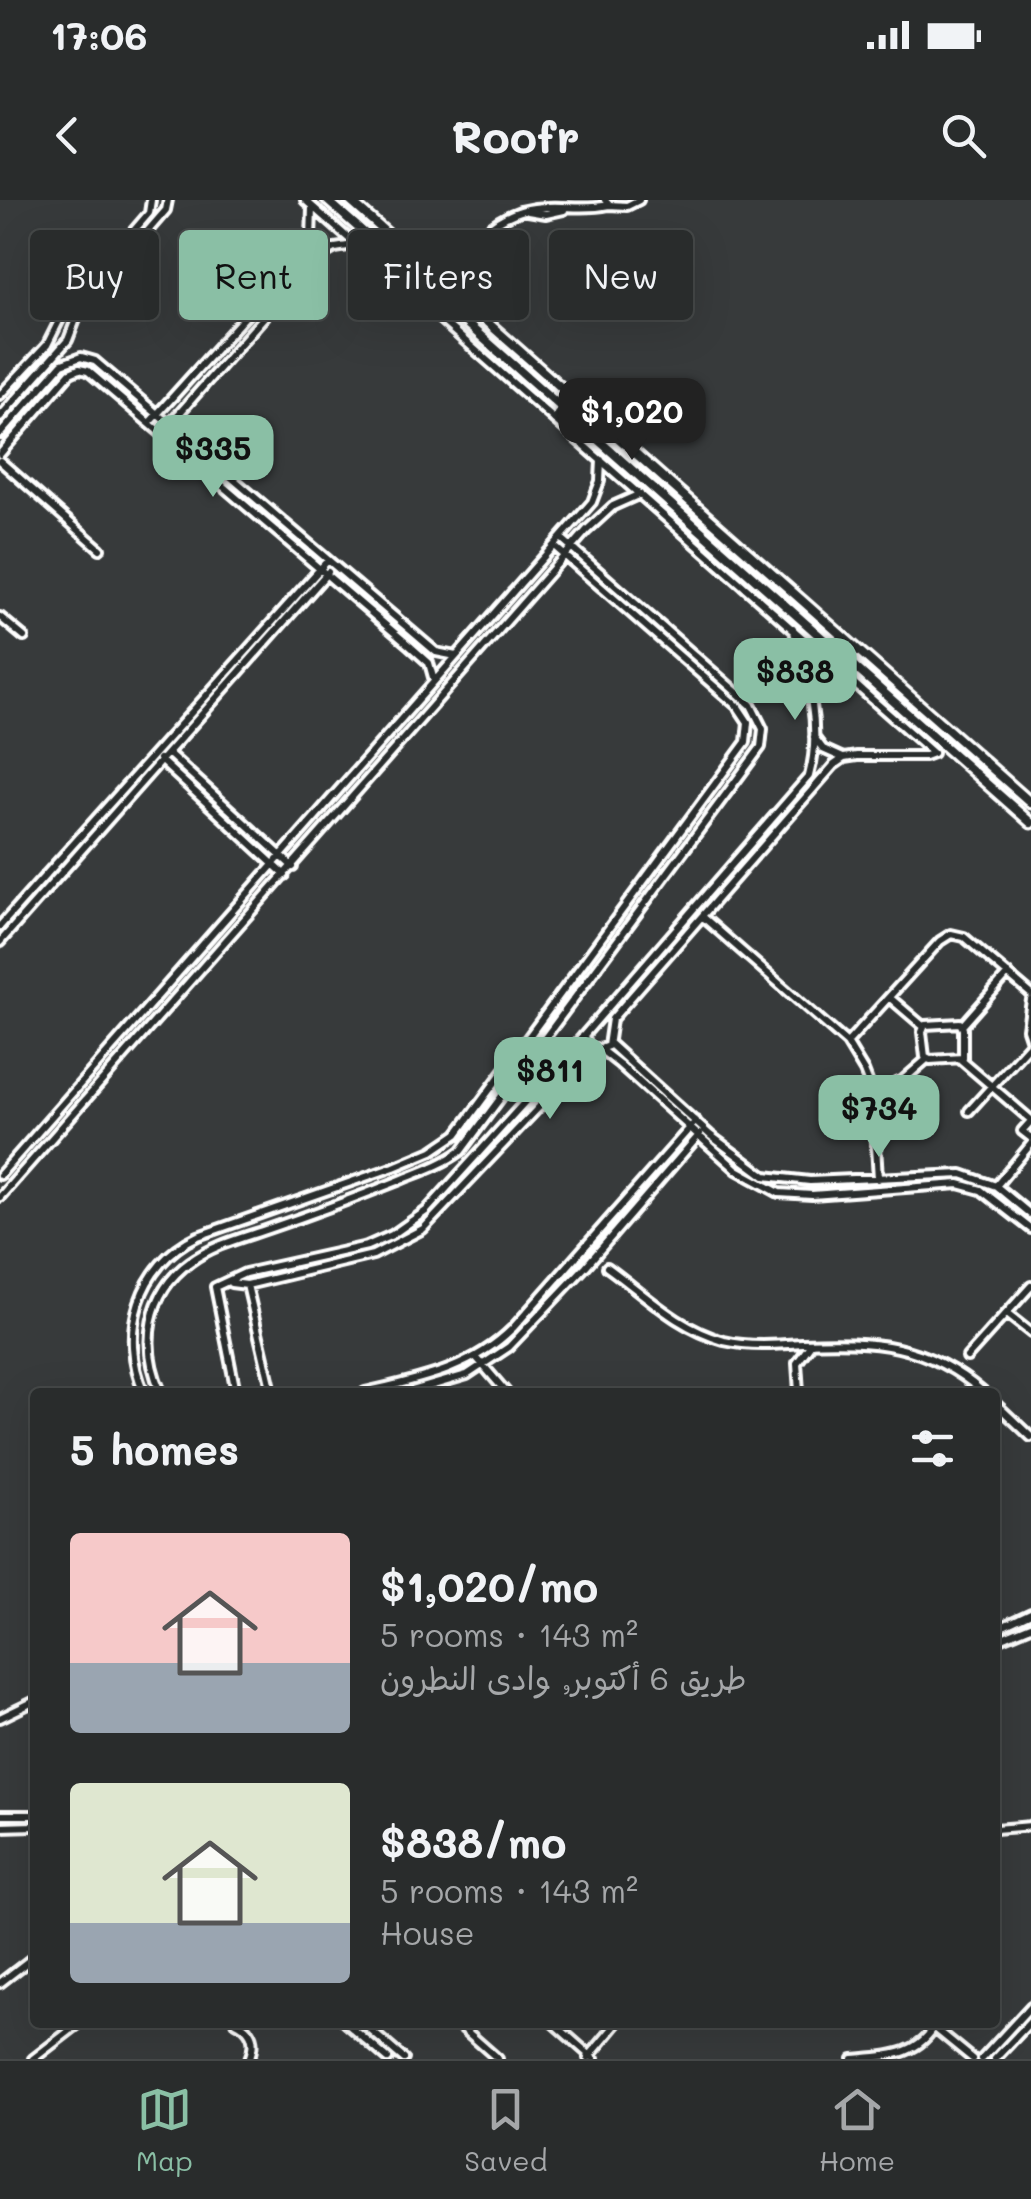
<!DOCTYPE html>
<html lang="en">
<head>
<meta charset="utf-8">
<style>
  :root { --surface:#292c2c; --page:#353838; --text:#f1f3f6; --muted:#a5a7a9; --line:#454848; --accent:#8abfa5 }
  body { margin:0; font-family:Mali,"Playpen Sans Arabic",sans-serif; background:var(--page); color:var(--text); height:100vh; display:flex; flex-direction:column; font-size:38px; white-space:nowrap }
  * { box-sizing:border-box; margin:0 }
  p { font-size:32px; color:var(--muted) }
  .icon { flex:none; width:55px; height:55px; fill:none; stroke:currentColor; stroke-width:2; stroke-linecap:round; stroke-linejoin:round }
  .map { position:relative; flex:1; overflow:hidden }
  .drawer { position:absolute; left:30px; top:1188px; width:970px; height:640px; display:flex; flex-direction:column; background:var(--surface); border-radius:10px; box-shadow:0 10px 40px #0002,0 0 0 2px var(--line) }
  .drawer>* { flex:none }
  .top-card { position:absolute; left:30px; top:30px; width:972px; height:90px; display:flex; gap:20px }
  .price { position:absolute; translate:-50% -85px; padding:0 22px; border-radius:20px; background:var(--accent); color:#111; font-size:32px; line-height:65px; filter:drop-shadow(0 2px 5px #0008) }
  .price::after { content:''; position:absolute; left:50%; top:60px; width:30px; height:22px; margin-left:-15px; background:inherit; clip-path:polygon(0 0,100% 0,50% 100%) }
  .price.current { background:#222; color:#fff }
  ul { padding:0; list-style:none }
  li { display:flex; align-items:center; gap:30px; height:250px; padding:0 40px }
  li span { display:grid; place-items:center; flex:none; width:280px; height:200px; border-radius:10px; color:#555 }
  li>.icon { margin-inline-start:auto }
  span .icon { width:120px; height:120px; fill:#fffc; stroke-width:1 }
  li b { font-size:42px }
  h2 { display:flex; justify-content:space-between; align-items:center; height:120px; padding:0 40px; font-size:42px }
  .chip { padding:0 35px; border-radius:10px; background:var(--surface); box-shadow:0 10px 40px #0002,0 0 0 2px var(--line); font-size:35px; line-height:90px }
  .chip.current { background:var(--accent); color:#111 }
  .status { display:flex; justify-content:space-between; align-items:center; height:70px; padding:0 50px; background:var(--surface); direction:ltr }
  .status svg { height:28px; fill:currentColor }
  header { display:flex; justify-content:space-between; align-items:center; height:130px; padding:0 40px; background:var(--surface); font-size:45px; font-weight:800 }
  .dock { display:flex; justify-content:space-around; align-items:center; height:140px; border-top:2px solid var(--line); background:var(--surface); font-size:28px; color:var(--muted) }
  .dock a { display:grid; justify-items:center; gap:5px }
  .dock .current { color:var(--accent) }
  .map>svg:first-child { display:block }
</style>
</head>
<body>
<div class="status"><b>17:06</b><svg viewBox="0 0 49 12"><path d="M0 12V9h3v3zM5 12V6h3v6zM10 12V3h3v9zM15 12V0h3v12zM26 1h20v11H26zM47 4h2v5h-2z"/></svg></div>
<header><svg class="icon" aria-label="back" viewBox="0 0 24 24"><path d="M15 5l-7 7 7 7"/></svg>Roofr<svg class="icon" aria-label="search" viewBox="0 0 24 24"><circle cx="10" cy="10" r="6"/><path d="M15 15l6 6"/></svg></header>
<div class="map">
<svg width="1031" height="1859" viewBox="0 0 1031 1859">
  <rect width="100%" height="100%" fill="#373a3b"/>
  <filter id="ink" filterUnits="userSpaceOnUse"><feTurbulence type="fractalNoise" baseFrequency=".01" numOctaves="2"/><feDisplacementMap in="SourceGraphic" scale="20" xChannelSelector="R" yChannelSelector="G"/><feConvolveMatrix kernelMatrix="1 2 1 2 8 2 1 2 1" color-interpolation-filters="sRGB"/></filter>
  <g filter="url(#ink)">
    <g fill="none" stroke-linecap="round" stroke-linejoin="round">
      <defs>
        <path id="minor" d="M305 0 933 553
          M605 0 609 5 627 6 639 0
          M528 11 546 14 564 10
          M440 80C470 46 497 7 547 7 569 6 587 10 609 5
          M0 195 47 145 63 113 149 13 151 0
          M0 217 68 140 80 109 166 10 168 0
          M150 222 306 49 311 40 312 7
          M162 233 315 59 335 48 354 45
          M0 234 62 164 81 157 95 161 436 452 456 456
          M0 254 70 173 79 169 88 171 410 446 429 463 434 481
          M0 261 100 349
          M0 417 24 437
          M814 537 823 549 843 558
          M168 553 293 667
          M159 559 285 675
          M703 717 847 843 864 871 873 894 878 979
          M0 726 328 360
          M0 742 328 372
          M889 797 924 827
          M1031 800 1027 829 1031 841
          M960 823 963 829V858L930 860 925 857 922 832 925 825Z
          M962 826 1008 774
          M583 836 589 846 601 850 619 864 737 970 779 993 812 995 959 984 981 990 1031 1029
          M847 843 940 741 951 734 964 737 1031 794
          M610 844 710 935 765 976 810 981 962 974 996 986 1031 1015
          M961 860 1031 920
          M873 894 903 880 927 859
          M969 911 1031 843
          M1031 921 1022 931 1031 938
          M0 975 592 302 600 281 601 260
          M996 986 1031 944
          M0 997 587 330 613 306 640 294
          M607 1067C646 1095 677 1128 724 1141 750 1147 776 1145 802 1143 873 1140 927 1143 983 1192
          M231 1083 247 1085 373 1055 423 1029 539 907 576 858 608 846 612 819 834 565 844 558 857 556H925L933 553
          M247 1085 272 1192
          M1007 1114 1031 1133
          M476 1157 506 1192
          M967 1157 1031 1086
          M144 1192C118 1134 138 1064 198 1036L394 967 432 951 457 934 746 542 748 522 738 507 554 346
          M161 1192C140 1146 147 1093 190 1062 213 1045 242 1038 268 1029 312 1014 355 998 398 981 420 972 442 965 461 951L761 547 763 529 751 505 561 338
          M236 1192 215 1087 245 1073 367 1046 392 1035 426 1011 551 873 809 576C823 527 807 475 793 428
          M365 1192C420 1179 472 1169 513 1128L696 921
          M409 1192 467 1175 509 1147 586 1066 700 934
          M799 1192 797 1163 811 1144
          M995 1203 1031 1237
          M995 1430 1031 1413
          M995 1441 1031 1426
          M0 1518 35 1501
          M0 1615H35
          M0 1627 35 1626
          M995 1629 1031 1626
          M0 1783 35 1756
          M236 1822C253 1830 256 1843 249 1859
          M345 1822 388 1859
          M361 1822 404 1859
          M456 1822 498 1859
          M552 1822 594 1859
          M935 1828 973 1859
          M588 1858 618 1822
          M33 1859 81 1822
          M853 1859C887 1856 919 1857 937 1822
          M982 1859 1031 1806
          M995 1859 1031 1821"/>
        <path id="tertiary" d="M327 0 1031 623
          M349 0 1031 603
          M555 219 568 204"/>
      </defs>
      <use href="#minor" stroke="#fff" stroke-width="14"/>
      <use href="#tertiary" stroke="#fff" stroke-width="15"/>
      <use href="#minor" stroke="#2a2d2e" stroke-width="6"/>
      <use href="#tertiary" stroke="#2a2d2e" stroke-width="8"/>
    </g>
  </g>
</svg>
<b class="price current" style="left:632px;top:263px">$1,020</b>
<b class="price" style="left:213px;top:300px">$335</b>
<b class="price" style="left:795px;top:523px">$838</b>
<b class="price" style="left:550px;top:922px">$811</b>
<b class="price" style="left:879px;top:960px">$734</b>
<div class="top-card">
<a class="chip">Buy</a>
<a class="chip current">Rent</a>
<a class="chip">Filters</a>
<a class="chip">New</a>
</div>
<section class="drawer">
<h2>5 homes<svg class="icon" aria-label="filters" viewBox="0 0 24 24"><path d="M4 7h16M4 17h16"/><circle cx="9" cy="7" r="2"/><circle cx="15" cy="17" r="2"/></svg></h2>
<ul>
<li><span style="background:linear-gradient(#f6c9c9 65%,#9aa5b1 0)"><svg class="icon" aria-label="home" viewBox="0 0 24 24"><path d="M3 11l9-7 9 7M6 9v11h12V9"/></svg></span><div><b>$1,020/mo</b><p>5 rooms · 143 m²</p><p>طريق 6 أكتوبر, وادى النطرون</p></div></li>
<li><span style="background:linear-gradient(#dfe7d0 70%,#9aa5b1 0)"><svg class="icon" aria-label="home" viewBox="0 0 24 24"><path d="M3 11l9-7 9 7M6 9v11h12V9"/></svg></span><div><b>$838/mo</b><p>5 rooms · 143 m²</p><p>House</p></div></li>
</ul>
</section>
</div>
<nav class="dock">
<a class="current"><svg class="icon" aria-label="map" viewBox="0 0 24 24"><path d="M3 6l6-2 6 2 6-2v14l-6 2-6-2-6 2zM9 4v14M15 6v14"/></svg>Map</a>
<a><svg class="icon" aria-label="saved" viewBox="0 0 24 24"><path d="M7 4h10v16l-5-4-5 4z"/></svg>Saved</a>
<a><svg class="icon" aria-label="home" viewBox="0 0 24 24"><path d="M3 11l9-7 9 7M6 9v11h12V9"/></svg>Home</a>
</nav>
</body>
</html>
